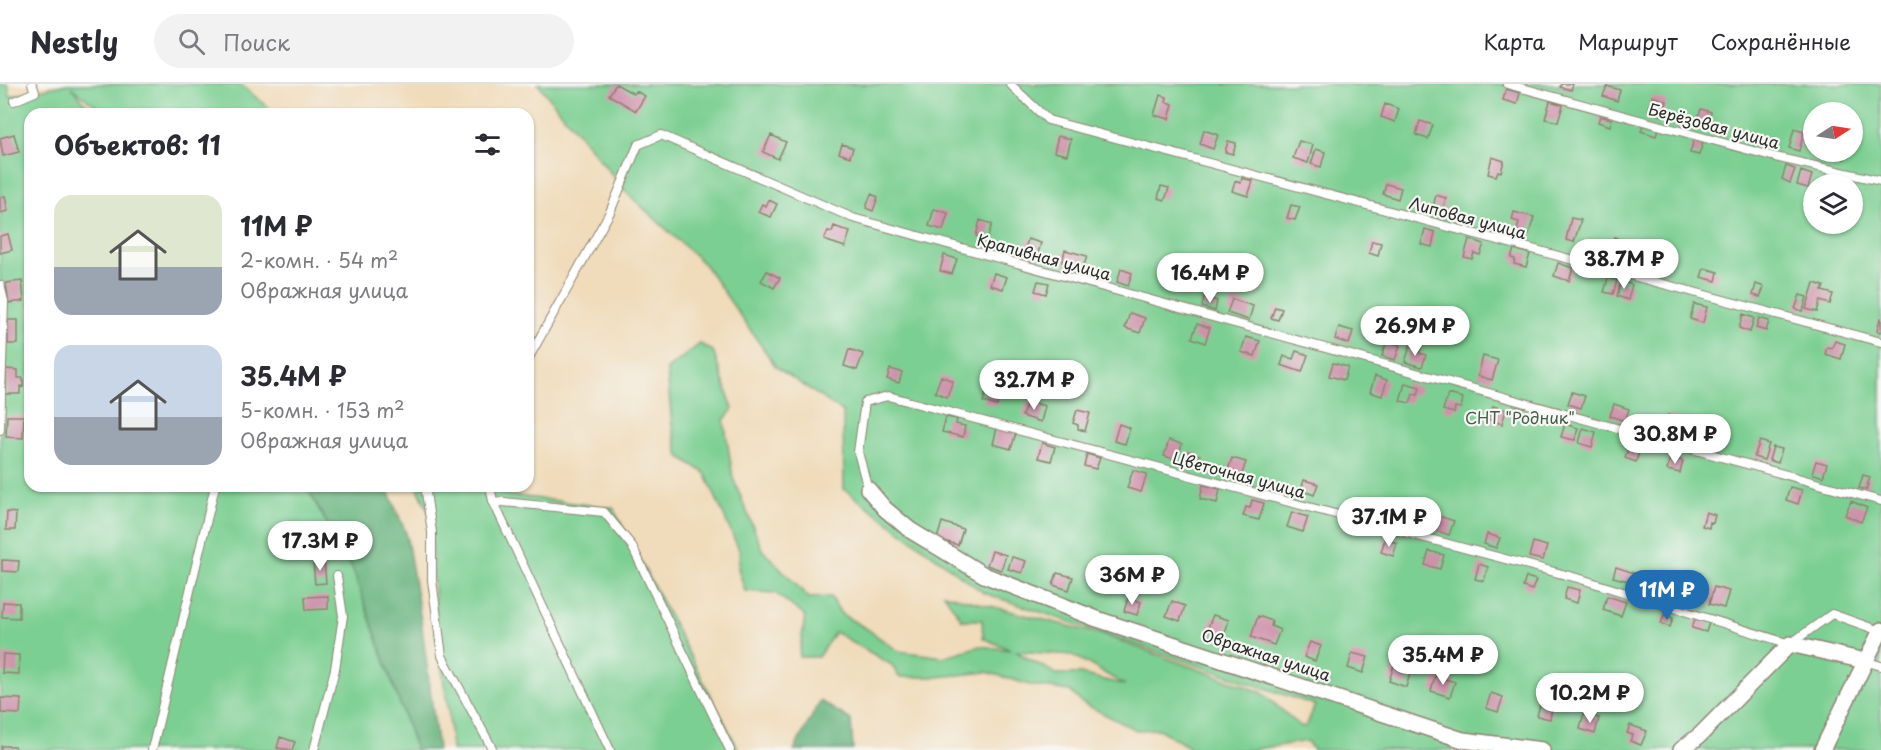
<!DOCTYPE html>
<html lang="ru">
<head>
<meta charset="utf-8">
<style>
  :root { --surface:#fff; --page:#f2f2f3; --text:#2b2b33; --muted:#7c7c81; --line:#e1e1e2; --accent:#1f6fb2 }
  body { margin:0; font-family:"Playpen Sans",sans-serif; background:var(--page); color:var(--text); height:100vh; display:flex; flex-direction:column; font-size:22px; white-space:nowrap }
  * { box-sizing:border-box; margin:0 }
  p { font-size:20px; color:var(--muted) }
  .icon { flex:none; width:33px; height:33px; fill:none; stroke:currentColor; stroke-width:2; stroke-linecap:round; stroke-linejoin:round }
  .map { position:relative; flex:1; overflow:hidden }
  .panel { position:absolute; left:24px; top:24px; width:510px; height:384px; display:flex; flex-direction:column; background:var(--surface); border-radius:18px; box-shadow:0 2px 4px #0004 }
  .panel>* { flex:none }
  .needle { width:39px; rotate:78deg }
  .tools { position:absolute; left:1803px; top:18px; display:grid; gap:12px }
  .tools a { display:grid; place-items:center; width:60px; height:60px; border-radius:50%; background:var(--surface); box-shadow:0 2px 4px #0004; font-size:30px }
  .price { position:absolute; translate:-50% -51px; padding:0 14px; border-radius:21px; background:#fff; color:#222; font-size:20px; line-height:39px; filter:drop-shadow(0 2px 3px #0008) }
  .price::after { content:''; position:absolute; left:50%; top:36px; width:18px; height:14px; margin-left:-9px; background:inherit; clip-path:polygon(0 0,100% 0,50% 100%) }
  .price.current { background:var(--accent); color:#fff }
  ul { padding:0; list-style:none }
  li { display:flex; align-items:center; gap:18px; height:150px; padding:0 30px }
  li span { display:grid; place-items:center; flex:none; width:168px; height:120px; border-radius:18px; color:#555 }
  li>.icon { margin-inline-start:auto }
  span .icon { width:72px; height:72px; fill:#fffc; stroke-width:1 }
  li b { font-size:26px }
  h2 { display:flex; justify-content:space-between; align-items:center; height:72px; padding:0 30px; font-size:26px }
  header { display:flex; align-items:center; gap:36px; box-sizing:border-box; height:84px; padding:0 30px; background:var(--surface); border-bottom:2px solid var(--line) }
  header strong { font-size:28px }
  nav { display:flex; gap:33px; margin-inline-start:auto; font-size:21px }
  .search { width:420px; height:54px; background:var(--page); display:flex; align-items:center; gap:15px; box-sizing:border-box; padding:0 21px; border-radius:33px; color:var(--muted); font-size:22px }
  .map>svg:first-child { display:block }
</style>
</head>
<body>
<header>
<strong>Nestly</strong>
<div class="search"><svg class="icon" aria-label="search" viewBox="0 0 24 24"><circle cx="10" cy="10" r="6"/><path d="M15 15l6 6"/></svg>Поиск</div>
<nav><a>Карта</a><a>Маршрут</a><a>Сохранённые</a></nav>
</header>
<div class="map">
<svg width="1881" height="666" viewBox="0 0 1881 666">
  <rect width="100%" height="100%" fill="#f6f6f2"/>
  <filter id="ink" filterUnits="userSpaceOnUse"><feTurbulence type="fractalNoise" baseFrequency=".0167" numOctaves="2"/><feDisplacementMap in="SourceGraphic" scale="12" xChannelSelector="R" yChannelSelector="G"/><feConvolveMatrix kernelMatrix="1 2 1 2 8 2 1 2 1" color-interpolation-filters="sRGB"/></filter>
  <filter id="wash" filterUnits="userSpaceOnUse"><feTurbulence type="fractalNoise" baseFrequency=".008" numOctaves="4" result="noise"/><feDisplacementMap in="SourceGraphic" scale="24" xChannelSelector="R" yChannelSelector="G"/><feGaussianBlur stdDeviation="1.35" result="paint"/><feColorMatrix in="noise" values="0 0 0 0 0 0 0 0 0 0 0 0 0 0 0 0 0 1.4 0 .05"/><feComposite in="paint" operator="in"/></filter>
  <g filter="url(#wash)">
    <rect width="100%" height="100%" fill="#f0dbba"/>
    <path fill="#7ccf92" stroke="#547d5e" stroke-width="1.5" fill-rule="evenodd" d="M0 0H8L10 12 67 0H240L276 30H106L71 3 95 30H30V402H306L353 486 416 666H0Z
      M538 0H1881V666H1313L1307 657 1250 666H1194L1159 645 1136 646 1082 619 1070 607 1030 601 987 588 937 593H899L892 581 835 548 818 573H799L805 532 775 509 745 507 738 484 740 468 705 389 679 372 672 343 667 285 700 260 713 267 733 325 724 336 733 394 762 465 809 514 831 513 841 530 867 545 898 567 943 573 980 562 1011 566 983 554 982 536H962L944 510 1103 551 1261 608 1300 642 1306 643 1315 621 984 509 844 405 843 328 776 283 705 181 627 109ZM1814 28H1852V68H1814ZM1814 100H1852V140H1814ZM1015 567 1073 571 1125 601 1080 590H1056Z
      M417 402H500L502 410 613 424 739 666H452L448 624 436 550 430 431Z"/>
    <path fill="#65b27c" stroke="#486e54" stroke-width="1.5" d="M306 402H386L406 449 421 536 438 666H416L353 486Z
      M820 617 851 636 853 666H794Z"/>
    <g id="blocks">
      <path fill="#cf91aa" d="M616 0 634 10 636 7 645 12 636 27 609 11Z
        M1561 0H1573L1571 6 1560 3Z
        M1607 2 1620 6 1617 17 1603 12Z
        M1506 5 1520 9 1517 20 1503 16Z
        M1160 11 1167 13 1166 18 1173 20 1169 35 1154 31Z
        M1652 12 1667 17 1663 32 1648 27Z
        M1550 17 1563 21 1558 38 1545 35Z
        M1385 20 1399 25 1395 38 1381 33Z
        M1701 25 1711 28 1707 42 1696 38Z
        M1600 32 1612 35 1610 42 1598 38Z
        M1420 37 1433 41 1428 55 1416 51Z
        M1643 41 1658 46 1656 52 1641 47Z
        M1794 45 1804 48 1799 67 1789 64Z
        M1204 46 1218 51 1213 65 1200 60Z
        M14 50 19 68 3 72 0 54Z
        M771 51 786 58 778 75 763 68Z
        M1058 52 1071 55 1067 71 1054 68Z
        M1694 55 1703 58 1699 71 1690 69Z
        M1228 57 1236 59 1233 70 1225 68Z
        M1299 57 1313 61 1308 79 1293 74Z
        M842 60 853 64 850 73 839 69Z
        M1316 65 1325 68 1321 83 1311 80Z
        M1829 68H1847L1844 75 1828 70Z
        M1492 73 1504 77 1501 88 1498 87 1496 92 1488 90Z
        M1786 82 1795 85 1790 99 1782 95Z
        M1801 87 1812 91 1808 104 1797 101Z
        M1242 94 1253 97 1248 112 1232 107 1235 97 1241 99Z
        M1386 100 1401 104 1398 115 1383 110Z
        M1161 102 1169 104 1165 116 1158 114Z
        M871 110 878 113 873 127 866 124Z
        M1436 111 1446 114 1443 126 1433 123Z
        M5 112 8 127 0 129V113Z
        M769 116 777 120 771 133 758 128 762 120 766 122Z
        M1291 121 1300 123 1295 136 1287 134Z
        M934 125 948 129 943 146 929 142Z
        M1514 128 1534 133 1529 150 1517 146 1519 138 1512 136Z
        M1571 134 1581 136 1574 158 1566 156Z
        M980 136 992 140 987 156 976 152Z
        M834 142 850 148 845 163 824 156 828 147 832 148Z
        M1425 145 1435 148 1432 163 1421 160Z
        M8 150 12 166 0 169V152Z
        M1614 153 1621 156 1616 170 1609 167Z
        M1028 155 1041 159 1036 176 1023 172Z
        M1469 155 1484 160 1480 171 1474 169 1472 175 1464 173Z
        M1372 157 1381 159 1378 172 1369 169Z
        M1659 163 1672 167 1667 183 1654 180Z
        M1514 165 1530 170 1526 183 1514 180 1515 175 1511 174Z
        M1065 166 1087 172 1081 190 1065 186 1067 179 1062 178Z
        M944 171 957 175 952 190 940 187Z
        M1558 179 1573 184 1569 197 1554 192Z
        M1704 184 1718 188 1716 197 1701 193Z
        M1121 185 1132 189 1128 202 1117 198Z
        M767 187 780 194 774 204 761 197Z
        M994 189 1007 193 1003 205 990 201Z
        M1608 194 1617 197 1613 210 1604 208Z
        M22 197 24 217 9 219 6 199Z
        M1038 197 1049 199 1046 210 1035 207Z
        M1621 197 1632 201 1628 216 1617 212Z
        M1814 199 1824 202 1822 207 1833 210 1830 220 1820 217 1817 228 1806 225Z
        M1756 200 1764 203 1760 213 1753 211Z
        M1800 211 1807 213 1803 227 1795 225Z
        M1204 213 1217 217 1215 227 1202 223Z
        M1232 215 1253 222 1249 236 1227 229Z
        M1694 220 1707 223 1703 239 1690 235Z
        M1275 223 1282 225 1278 236 1271 234Z
        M1130 229 1145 234 1140 249 1125 244Z
        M1743 230 1754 234 1750 248 1739 244Z
        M1759 234 1769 237 1766 247 1756 244Z
        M1880 234H1881V248L1877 247Z
        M8 236H18V260H8Z
        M1197 240 1210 244 1205 259 1192 254Z
        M1339 243 1353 247 1349 260 1335 255Z
        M1246 253 1260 257 1255 272 1241 268Z
        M1387 257 1400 261 1395 276 1382 272Z
        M1835 257 1845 260 1841 275 1825 270 1827 263 1832 264Z
        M1410 262 1421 265 1419 269 1426 271 1422 283 1405 278Z
        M849 265 863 270 857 286 844 282Z
        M1296 267 1308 271 1302 288 1281 281 1284 272 1293 275Z
        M1483 272 1498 276 1492 296 1478 292Z
        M1333 279 1348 283 1344 296 1329 292Z
        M6 285 18 286V294H23V303L20 302V310H6Z
        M890 285 902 288 899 299 887 295Z
        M941 292 953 297 947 313 935 308Z
        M1375 292 1387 296 1382 312 1370 308Z
        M1405 299 1420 303 1418 311 1413 310 1410 319 1400 317Z
        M987 305 1000 310 997 322 983 318Z
        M1572 308 1585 312 1581 324 1568 320Z
        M1448 310 1463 314 1461 324 1455 323 1454 329 1443 326Z
        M1027 317 1045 322 1041 338 1022 332Z
        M1614 320 1629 325 1625 337 1610 332Z
        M1493 322 1506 326 1502 340 1488 335Z
        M1077 326 1090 329 1085 347 1078 345V341L1073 339Z
        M1668 331 1676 334 1671 350 1663 347Z
        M7 332H24L23 354 6 353Z
        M946 333 957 335 956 340 965 342 963 353 942 348Z
        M1119 340 1130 344 1125 360 1114 357Z
        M1565 340 1578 344 1575 356 1561 353Z
        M1709 340 1722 343 1717 361 1704 357Z
        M997 344 1016 349 1011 365 993 360Z
        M1583 344 1596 348 1592 363 1579 359Z
        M1169 356 1182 360 1177 376 1164 372Z
        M1760 357 1769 360 1764 376 1754 373Z
        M1630 358 1641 361 1636 378 1625 374Z
        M1042 359 1055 363 1051 377 1038 374Z
        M1773 363 1782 365 1778 379 1769 376Z
        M1188 367 1200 371 1198 377 1193 375 1191 380 1185 378Z
        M1087 370 1100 374 1096 385 1084 382Z
        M1670 373 1683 377 1680 389 1667 386Z
        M1232 374 1246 378 1241 393 1227 389Z
        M1816 377 1827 380 1823 393 1812 389Z
        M1133 386 1147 390 1141 408 1127 404Z
        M1863 391 1870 393 1866 406 1859 404Z
        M1304 396 1318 400 1314 411 1301 406Z
        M1203 401 1220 405 1217 419 1200 415Z
        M1790 403 1802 406 1798 420 1786 416Z
        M1370 415 1380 418 1377 426 1367 423Z
        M1252 416 1264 419 1259 436 1243 432 1246 423 1250 424Z
        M1851 417 1867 424 1861 438 1845 431Z
        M7 428 16 429 15 446H6Z
        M1292 428 1308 433 1303 448 1287 443Z
        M1706 428 1715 431 1713 439 1710 438 1709 444 1702 442Z
        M1436 431 1454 437 1449 451 1432 445Z
        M942 438 963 445 958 461 937 455Z
        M1487 450 1500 454 1496 464 1484 460Z
        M1385 455 1397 459 1393 472 1381 468Z
        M1533 458 1547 462 1543 476 1529 473Z
        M992 467 1006 471 1001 486 987 481Z
        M1429 467 1444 471 1440 485 1425 481Z
        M1012 473 1026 477 1022 489 1008 485Z
        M2 476 19 477 18 488 2 487Z
        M324 476 326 499 315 500 313 477Z
        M1479 480 1488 483 1484 497 1475 495Z
        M1616 483 1634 489 1632 498 1613 493Z
        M1057 489 1073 493 1069 506 1053 501Z
        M1657 490 1678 496 1673 511 1652 505Z
        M1526 493 1536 496 1532 506 1523 503Z
        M1567 503 1580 506 1577 519 1564 515Z
        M1714 503 1729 507 1724 524 1709 520Z
        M328 512V525L306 526 305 513Z
        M1607 512 1626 518 1621 532 1603 526Z
        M1128 514 1141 518 1137 531 1124 527Z
        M1172 517 1185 522 1180 537 1166 532Z
        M3 518 19 519V534L2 533Z
        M1213 531 1229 536 1224 552 1207 546Z
        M1664 531 1673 534 1670 543 1661 540Z
        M1258 532 1272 537 1271 542 1280 546 1274 561 1251 553Z
        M1695 535 1709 539 1706 548 1692 544Z
        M1310 558 1321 562 1315 577 1304 573Z
        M1352 569 1368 573 1363 589 1348 584Z
        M3 570 19 571V590L2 589Z
        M1394 581 1411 587 1406 603 1389 597Z
        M1435 592 1455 598 1450 613 1431 607Z
        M1491 609 1503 613 1498 628 1486 624Z
        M1 614 21 615 20 630 1 629Z
        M1540 621 1552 624 1550 635 1537 632Z
        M1584 630 1599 634 1595 650 1580 645Z
        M1630 641 1647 647 1641 661 1630 657 1633 651 1627 649Z
        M280 653 295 658 292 666 277 664Z
        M1 662H15V666H1Z"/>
    </g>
  </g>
  <g filter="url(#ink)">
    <use href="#blocks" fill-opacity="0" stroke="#8e8372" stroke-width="1.5"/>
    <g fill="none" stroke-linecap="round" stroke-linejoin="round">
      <defs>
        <path id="service" d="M1010 0 1048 36 1881 258
          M1507 0 1775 73 1881 97
          M14 17 35 8 32 0
          M0 201 4 217 0 346
          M528 275 610 128 638 61 661 51 853 134 1881 417
          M425 402 432 448V496L442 572 493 666
          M490 402 493 417 604 428 632 462 730 666
          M868 405 858 368 865 318 888 312 1581 495 1790 560 1832 530 1880 547
          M493 417 610 666
          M1865 577 1881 582
          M152 666 215 402
          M314 666 335 585 343 532 337 492"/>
        <path id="minor" d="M868 405 885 425 910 446 984 491 1097 535 1463 656 1542 666
          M1681 666 1700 651 1790 560 1865 577
          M1822 666 1881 546"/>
      </defs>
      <use href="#service" stroke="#8e8372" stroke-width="10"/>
      <use href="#minor" stroke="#8e8372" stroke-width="18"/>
      <use href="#service" stroke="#fff" stroke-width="8"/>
      <use href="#minor" stroke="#fff" stroke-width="15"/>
    </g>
  </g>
  <g text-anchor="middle" stroke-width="4.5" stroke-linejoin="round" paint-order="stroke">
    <g font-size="16" fill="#2b2b2b" stroke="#f6f6f2">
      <text transform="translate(1714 42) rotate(15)" y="6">Берёзовая улица</text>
      <text transform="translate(1468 134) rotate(15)" y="6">Липовая улица</text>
      <text transform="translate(1044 173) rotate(15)" y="6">Крапивная улица</text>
      <text transform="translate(1239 391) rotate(15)" y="6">Цветочная улица</text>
      <text transform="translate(1266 571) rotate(18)" y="6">Овражная улица</text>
    </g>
    <g font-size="16" fill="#435c4a" stroke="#f6f6f2">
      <text x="1520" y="340">СНТ "Родник"</text>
    </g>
  </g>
</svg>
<div class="tools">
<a><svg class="needle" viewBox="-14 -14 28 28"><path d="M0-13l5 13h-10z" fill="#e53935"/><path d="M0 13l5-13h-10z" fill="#7c7c81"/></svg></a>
<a><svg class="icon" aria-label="layers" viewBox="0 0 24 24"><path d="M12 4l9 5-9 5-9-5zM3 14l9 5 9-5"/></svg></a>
</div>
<b class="price" style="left:1624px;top:206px">38.7M ₽</b>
<b class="price" style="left:1210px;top:220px">16.4M ₽</b>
<b class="price" style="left:1415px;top:273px">26.9M ₽</b>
<b class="price" style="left:1034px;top:327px">32.7M ₽</b>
<b class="price" style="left:1675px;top:381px">30.8M ₽</b>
<b class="price" style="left:1389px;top:464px">37.1M ₽</b>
<b class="price" style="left:320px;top:488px">17.3M ₽</b>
<b class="price" style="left:1132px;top:522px">36M ₽</b>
<b class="price current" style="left:1667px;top:537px">11M ₽</b>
<b class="price" style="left:1443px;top:602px">35.4M ₽</b>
<b class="price" style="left:1590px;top:640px">10.2M ₽</b>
<section class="panel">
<h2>Объектов: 11<svg class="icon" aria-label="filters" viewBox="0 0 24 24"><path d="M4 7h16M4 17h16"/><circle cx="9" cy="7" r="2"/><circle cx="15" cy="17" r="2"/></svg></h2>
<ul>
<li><span style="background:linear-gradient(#dfe7d0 60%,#9aa5b1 0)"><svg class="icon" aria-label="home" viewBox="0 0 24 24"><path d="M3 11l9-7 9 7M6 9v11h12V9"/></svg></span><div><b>11M ₽</b><p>2-комн. · 54 m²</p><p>Овражная улица</p></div></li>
<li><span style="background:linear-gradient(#c9d6e8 60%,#9aa5b1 0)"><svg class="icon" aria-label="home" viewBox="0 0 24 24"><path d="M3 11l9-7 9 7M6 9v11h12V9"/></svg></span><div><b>35.4M ₽</b><p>5-комн. · 153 m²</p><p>Овражная улица</p></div></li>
</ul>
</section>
</div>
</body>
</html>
